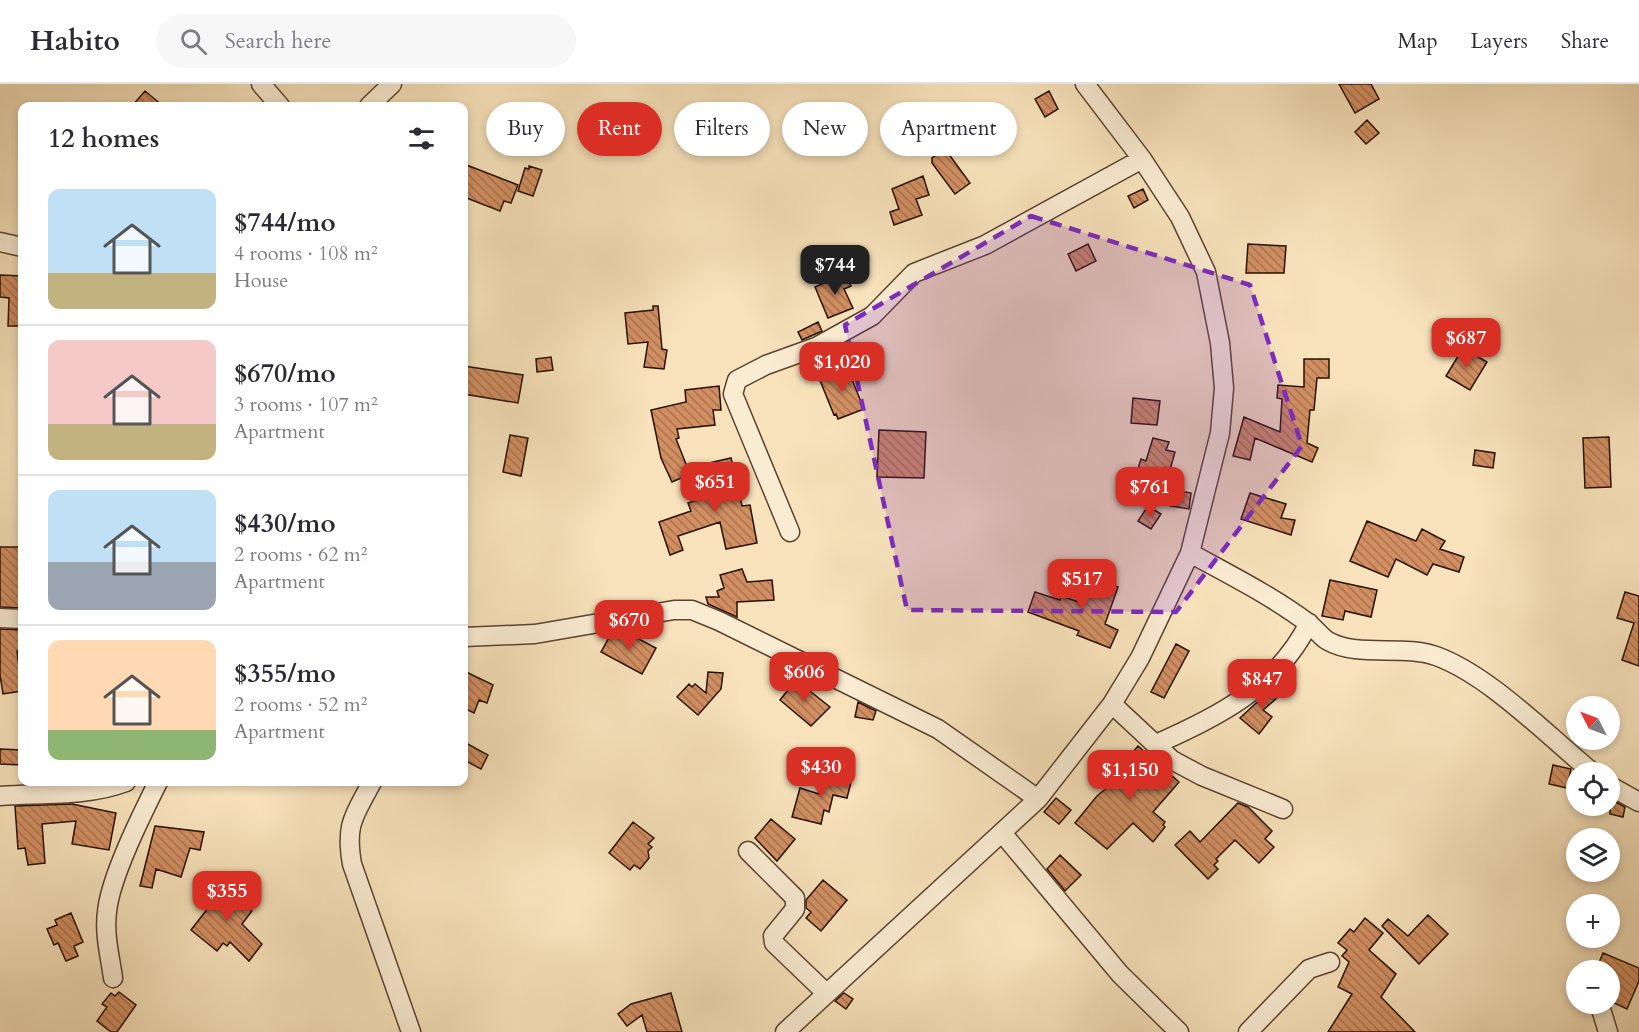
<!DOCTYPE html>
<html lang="en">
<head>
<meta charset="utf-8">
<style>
  :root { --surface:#fff; --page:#f7f7f7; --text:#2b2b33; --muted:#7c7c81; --line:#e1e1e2; --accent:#d93025 }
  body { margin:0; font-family:Cardo,serif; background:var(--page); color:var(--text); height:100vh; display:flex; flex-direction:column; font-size:22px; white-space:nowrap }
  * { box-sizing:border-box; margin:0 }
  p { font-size:20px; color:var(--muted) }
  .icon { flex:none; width:33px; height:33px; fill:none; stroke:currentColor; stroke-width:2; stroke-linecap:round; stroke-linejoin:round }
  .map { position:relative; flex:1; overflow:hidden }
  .side { position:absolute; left:18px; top:18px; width:450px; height:684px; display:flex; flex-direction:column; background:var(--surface); border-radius:12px; box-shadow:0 3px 9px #0003 }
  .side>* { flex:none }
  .hud { position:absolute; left:486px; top:18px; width:570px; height:54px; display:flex; gap:12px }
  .needle { width:39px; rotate:312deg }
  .buttons { position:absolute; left:1566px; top:612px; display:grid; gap:12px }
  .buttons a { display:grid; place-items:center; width:54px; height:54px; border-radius:50%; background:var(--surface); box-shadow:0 3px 9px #0003; font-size:30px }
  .price { position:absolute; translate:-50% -51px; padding:0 14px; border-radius:12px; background:var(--accent); color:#fff; font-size:20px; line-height:39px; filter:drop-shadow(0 2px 3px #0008) }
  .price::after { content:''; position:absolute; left:50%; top:36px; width:18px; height:14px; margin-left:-9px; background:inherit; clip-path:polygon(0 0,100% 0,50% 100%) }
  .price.current { background:#222; color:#fff }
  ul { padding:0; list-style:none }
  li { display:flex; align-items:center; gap:18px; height:150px; padding:0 30px }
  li+li { border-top:2px solid var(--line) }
  li span { display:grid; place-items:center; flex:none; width:168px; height:120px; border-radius:12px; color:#555 }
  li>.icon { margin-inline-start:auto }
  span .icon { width:72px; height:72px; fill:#fffc; stroke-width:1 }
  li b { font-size:26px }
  h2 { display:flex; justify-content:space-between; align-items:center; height:72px; padding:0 30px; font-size:26px }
  .chip { padding:0 21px; border-radius:27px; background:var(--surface); box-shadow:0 3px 9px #0003; font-size:21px; line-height:54px }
  .chip.current { background:var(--accent); color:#fff }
  header { display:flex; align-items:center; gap:36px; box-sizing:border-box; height:84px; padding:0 30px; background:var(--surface); border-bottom:2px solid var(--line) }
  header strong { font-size:28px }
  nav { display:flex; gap:33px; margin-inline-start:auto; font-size:21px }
  .search { width:420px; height:54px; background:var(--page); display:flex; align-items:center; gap:15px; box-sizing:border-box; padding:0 21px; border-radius:33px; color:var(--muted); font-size:22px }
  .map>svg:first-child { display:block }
</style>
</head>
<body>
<header>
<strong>Habito</strong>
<div class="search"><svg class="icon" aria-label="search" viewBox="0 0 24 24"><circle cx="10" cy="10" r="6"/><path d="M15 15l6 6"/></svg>Search here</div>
<nav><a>Map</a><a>Layers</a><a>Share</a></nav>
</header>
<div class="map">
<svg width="1639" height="948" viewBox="0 0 1639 948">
  <defs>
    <pattern id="building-back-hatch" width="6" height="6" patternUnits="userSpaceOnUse" patternTransform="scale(1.5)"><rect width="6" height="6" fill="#d18f62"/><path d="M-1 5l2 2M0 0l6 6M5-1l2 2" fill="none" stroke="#aa734e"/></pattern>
  </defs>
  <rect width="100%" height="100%" fill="#f7e2bb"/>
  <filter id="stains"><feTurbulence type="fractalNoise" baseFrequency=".00333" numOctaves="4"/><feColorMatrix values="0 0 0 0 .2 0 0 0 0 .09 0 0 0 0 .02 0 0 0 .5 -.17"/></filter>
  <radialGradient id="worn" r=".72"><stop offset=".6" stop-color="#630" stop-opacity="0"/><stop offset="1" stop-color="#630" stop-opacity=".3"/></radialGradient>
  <path fill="url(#building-back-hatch)" stroke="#271000" stroke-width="1.5" d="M1339 0H1371L1379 15 1355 29Z
    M145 7 163 22H132Z
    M1049 7 1058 25 1045 33 1035 15Z
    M989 28 996 54 977 59 970 34Z
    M1367 36 1379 49 1366 60 1355 48Z
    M945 65 970 99 955 110 932 79V74Z
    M464 80 518 101 511 119 504 117 500 127 464 113Z
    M529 82 542 86 533 112 518 107 525 84 529 85Z
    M923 92 929 111 916 115 922 131 894 141 890 128 899 125 892 105Z
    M1143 105 1148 116 1134 124 1128 112Z
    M1088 160 1096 177 1076 187 1068 170Z
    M1248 160 1286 162 1284 189H1246Z
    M846 190 851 202 844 205 853 224 828 234 815 203Z
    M0 191 22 192V242H8L9 214 0 213Z
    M653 222H658L662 265 667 266 664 285 644 283 648 258 628 260 625 229 653 226Z
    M818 238 822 247 802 256 798 248Z
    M1463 264 1487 278 1470 306 1446 292Z
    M551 273 553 286 537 288 536 275Z
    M1304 275H1329V294H1317L1314 326H1310L1307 359 1318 364 1312 378 1255 354 1250 376 1233 372 1244 333 1280 348 1282 315 1277 314 1278 301 1304 303Z
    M464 282 523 291 518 319 464 310Z
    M847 283 864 325 838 335 836 330 834 331 819 294Z
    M719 302 721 326H713L715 341 677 345 679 354 676 355 690 390 672 398 661 374 651 326 686 318 685 306Z
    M1133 314 1160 317 1157 341 1131 339Z
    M879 346 926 348 924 394 877 393Z
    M510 351 528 354 521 392 503 388Z
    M1609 353 1611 403 1585 404 1583 354Z
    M1153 354 1169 358 1166 366 1175 368 1166 400 1136 391 1141 375 1146 377Z
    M1475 366 1495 369 1493 384 1473 381Z
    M731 374 742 422 750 421 757 459 726 465 720 438 678 452 683 466 670 471 659 438 691 427 688 419 716 410 709 379Z
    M1173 406 1191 409 1189 425 1170 422Z
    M1250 409 1286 420 1281 434 1295 436 1291 451 1241 435Z
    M1148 422 1161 430 1151 445 1138 437Z
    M1367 437 1416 457 1422 445 1445 457 1440 465 1464 473 1459 488 1433 480 1427 491 1396 475 1388 493 1350 477Z
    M0 463H22V524L0 523Z
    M742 485 747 498 772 496 774 516 737 518V533L708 520 706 513H719L717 507 724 504 720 491Z
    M1090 485 1108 491 1105 498 1118 503 1105 540 1118 546 1110 564 1077 551 1079 547 1028 528 1035 508 1060 516 1061 512 1079 518Z
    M1330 496 1377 506 1371 533 1345 527 1343 536 1322 532Z
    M1625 508 1639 512V582L1622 576 1634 539 1617 534Z
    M0 545 22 546V567H17L22 607 3 610 0 591Z
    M622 546 656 564 642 590 601 568 612 548Z
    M1176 560 1189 567 1164 614 1151 608Z
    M464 587 493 601 487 619 479 616 474 629 464 624Z
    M708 588 723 589 721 605 698 631 677 613 689 600 692 603 695 600 706 609Z
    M796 596 830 623 811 642 780 616Z
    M1279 598 1286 606 1263 626 1272 633 1259 650 1240 634Z
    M858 618 876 627 873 636 855 633Z
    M464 658 488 671 481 685 464 676Z
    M1138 662 1179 698 1153 728 1165 738 1163 741 1165 743 1153 758 1133 739 1107 765 1075 739 1097 712 1127 687 1121 682Z
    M0 665 22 666V681L0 680Z
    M1553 681 1571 685 1567 704 1549 700Z
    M824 688 852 694 847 714 833 711 829 728 824 726 821 740 792 733 800 704 819 710Z
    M1056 714 1071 726 1059 740 1044 728Z
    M1610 715 1625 723 1623 733 1610 730Z
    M1238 719 1248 723 1272 747 1265 755 1274 763 1259 779 1235 756 1216 775 1218 777 1214 781 1218 785 1208 795 1175 761 1190 747 1200 758Z
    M72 720 116 729 109 766 72 760 76 737 42 740 45 779 28 781 25 764 18 765 15 722Z
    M771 735 795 755 777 777 755 754Z
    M633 738 654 754 648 760 652 763 648 767 649 774 640 785 634 781 630 786 609 769Z
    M155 742 204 748 200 766 190 764 181 793 156 785 152 804 140 802Z
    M1060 771 1081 791 1065 807 1047 785Z
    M225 793 245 809 238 816 252 827 242 840 262 860 249 877 230 858 227 862 223 859 217 867 191 846 219 810 214 805Z
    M823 796 847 816 821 847 806 834 811 828 806 824V816Z
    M71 829 83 858 74 862 78 872 66 877 58 859 54 861 47 845 57 841 55 836Z
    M1428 831 1448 850 1419 880 1382 842 1388 835 1408 852Z
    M1365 834 1383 849 1369 866 1396 890 1381 913 1415 948H1328L1352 910 1338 903 1349 878 1342 872 1347 866 1338 859 1350 845 1354 848Z
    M1603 869 1639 884V897L1627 925 1610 917V886H1596Z
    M119 908 136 921 117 948H111L97 937 107 923 102 920 111 909 115 912Z
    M671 909 682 948H647L642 931 627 942 618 930 631 920Z
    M844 909 853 915 846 925 835 917Z"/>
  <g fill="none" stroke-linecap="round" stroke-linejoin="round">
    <defs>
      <path id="minor" d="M261 0 280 22
        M369 22 392 0
        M0 158 22 163
        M790 448 733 310 737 296 766 281 816 263 872 232 914 189 985 161 1142 75
        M1190 469C1230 491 1272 512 1308 539 1315 544 1321 553 1328 557 1358 574 1403 560 1436 572 1489 591 1548 652 1592 688
        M0 534 22 535
        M464 553 535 550 674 526H692L719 537 938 645 1038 715
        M1112 620 1172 676 1202 692 1283 725
        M1156 660C1218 633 1277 603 1309 539
        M372 698C354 732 345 740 352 780L411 948
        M1610 702 1639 718
        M0 712C42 709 86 713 126 698
        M1003 750 1120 890 1179 948
        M748 767 795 814V825L773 852 774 859 825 908
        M113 894C110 872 104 850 107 828 110 794 142 730 158 698
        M1600 922 1608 948
        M785 948 1038 715 1112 620 1140 574 1190 469 1220 349 1224 304 1220 259 1206 188 1180 133 1142 75 1085 0
        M1248 948 1309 885 1330 878"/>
    </defs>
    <use href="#minor" stroke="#5b442f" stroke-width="21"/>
    <use href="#minor" stroke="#faecd3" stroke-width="18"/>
  </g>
  <path fill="#7b2cbf" fill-opacity="0.2" stroke="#7b2cbf" stroke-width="4.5" stroke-dasharray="12 8" stroke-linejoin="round" d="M1031 132 1250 201 1302 362 1176 528 907 526 845 241Z"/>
  <rect width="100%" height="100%" filter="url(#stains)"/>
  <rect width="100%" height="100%" fill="url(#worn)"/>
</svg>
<div class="buttons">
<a><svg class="needle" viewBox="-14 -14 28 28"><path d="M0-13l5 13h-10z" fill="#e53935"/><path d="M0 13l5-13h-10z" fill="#7c7c81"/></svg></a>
<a><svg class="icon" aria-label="locate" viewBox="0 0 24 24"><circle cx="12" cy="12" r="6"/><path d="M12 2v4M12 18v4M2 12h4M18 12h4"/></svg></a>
<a><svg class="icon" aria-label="layers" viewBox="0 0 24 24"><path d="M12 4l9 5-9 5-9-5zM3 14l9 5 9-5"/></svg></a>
<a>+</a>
<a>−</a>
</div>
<b class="price current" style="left:835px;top:212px">$744</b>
<b class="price" style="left:1466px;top:285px">$687</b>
<b class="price" style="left:842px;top:309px">$1,020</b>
<b class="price" style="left:715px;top:429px">$651</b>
<b class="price" style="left:1150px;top:434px">$761</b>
<b class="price" style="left:1082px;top:526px">$517</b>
<b class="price" style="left:629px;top:567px">$670</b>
<b class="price" style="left:804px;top:619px">$606</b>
<b class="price" style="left:1262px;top:626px">$847</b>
<b class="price" style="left:821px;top:714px">$430</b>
<b class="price" style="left:1130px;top:717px">$1,150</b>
<b class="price" style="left:227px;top:838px">$355</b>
<div class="hud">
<a class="chip">Buy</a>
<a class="chip current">Rent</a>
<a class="chip">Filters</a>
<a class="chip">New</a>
<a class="chip">Apartment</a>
</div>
<section class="side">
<h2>12 homes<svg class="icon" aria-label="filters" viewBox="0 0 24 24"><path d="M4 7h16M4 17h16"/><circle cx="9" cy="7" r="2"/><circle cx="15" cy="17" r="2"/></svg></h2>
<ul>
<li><span style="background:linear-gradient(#bfe0f5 70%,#c2b280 0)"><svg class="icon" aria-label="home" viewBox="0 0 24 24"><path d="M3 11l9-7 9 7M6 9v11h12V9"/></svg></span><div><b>$744/mo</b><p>4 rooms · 108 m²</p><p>House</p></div></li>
<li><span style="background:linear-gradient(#f6c9c9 70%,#c2b280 0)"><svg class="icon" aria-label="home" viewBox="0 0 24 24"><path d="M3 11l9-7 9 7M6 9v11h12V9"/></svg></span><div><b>$670/mo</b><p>3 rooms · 107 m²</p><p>Apartment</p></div></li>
<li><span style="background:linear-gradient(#bfe0f5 60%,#9aa5b1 0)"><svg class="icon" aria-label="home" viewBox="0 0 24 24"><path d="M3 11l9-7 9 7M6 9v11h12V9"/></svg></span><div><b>$430/mo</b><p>2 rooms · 62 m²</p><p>Apartment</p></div></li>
<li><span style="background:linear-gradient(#ffd9b3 75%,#8fb573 0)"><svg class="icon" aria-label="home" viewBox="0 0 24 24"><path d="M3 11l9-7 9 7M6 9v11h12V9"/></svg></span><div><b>$355/mo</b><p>2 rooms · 52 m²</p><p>Apartment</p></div></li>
</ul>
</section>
</div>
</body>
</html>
